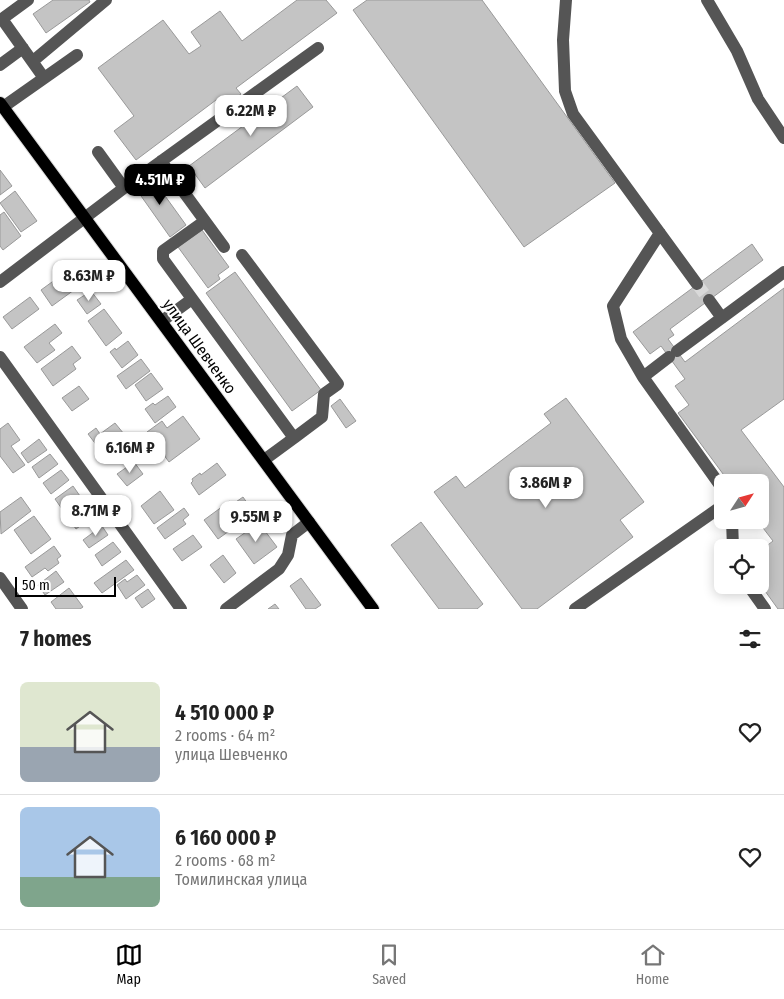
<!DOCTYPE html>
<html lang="en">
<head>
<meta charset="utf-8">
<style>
  :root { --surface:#fff; --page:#f6f6f6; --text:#222; --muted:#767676; --line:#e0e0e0; --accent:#000 }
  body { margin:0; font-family:"Fira Sans Condensed",sans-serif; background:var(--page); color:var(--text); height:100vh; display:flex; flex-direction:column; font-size:19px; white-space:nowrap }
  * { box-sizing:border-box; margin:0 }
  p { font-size:16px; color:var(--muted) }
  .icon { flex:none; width:28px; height:28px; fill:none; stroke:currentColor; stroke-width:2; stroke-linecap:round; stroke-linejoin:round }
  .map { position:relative; height:609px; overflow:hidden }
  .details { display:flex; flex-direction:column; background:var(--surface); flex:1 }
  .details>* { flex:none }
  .needle { width:32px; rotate:54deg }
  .fabs { position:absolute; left:714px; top:474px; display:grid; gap:10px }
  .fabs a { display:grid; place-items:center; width:55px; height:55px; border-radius:8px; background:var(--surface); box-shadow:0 2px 12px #0003; font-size:25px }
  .scale { position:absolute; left:15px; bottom:12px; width:101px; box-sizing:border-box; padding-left:5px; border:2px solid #000; border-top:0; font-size:14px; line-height:18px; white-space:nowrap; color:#000; -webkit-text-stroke:4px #fff; paint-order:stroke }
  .price { position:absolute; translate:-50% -42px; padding:0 11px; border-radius:10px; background:#fff; color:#222; font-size:16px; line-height:32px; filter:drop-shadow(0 1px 2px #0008) }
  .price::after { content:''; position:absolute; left:50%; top:30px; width:15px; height:11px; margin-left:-8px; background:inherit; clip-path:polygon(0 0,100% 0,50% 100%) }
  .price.on { background:var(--accent); color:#fff }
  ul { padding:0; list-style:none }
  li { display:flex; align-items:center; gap:15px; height:125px; padding:0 20px }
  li+li { border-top:1px solid var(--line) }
  li span { display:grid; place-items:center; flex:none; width:140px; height:100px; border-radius:8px; color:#555 }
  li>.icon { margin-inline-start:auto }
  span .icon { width:60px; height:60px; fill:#fffc; stroke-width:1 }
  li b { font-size:21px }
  h2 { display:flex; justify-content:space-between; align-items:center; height:60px; padding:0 20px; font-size:21px }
  .dock { display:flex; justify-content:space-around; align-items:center; height:70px; border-top:1px solid var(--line); background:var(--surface); font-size:14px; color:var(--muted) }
  .dock a { display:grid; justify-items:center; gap:2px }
  .dock .on { color:var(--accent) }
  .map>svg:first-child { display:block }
</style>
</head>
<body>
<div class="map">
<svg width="784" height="609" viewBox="0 0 784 609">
  <rect width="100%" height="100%" fill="#fff"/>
  <path fill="#c4c4c4" stroke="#999" d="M53 0H89L90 2 46 33 33 14Z
    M297 0H326L337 13 236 88 241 94 223 108 216 100 136 160 114 131 134 116 98 68 163 20 189 54 201 46 191 32 220 11 242 41Z
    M367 0H482L615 183 524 247 353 10Z
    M297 86 313 107 205 188 189 166Z
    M0 170 12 186 0 195Z
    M150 175 186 225 170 237 134 186Z
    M15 191 37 221 21 232 0 203Z
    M4 212 21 236 3 250 0 246V215Z
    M202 230 229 267 218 275 220 279 208 288 178 247Z
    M752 244 763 260 670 329 674 335 668 339 685 362 784 288V399L741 430 784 487V609H778L760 584V551L773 541 757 520H760V482H729L678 413 689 405 675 386 685 379 661 346 650 354 633 332Z
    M74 266 85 282 52 306 41 290Z
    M235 272 321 390 292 411 206 293Z
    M91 291 101 304 87 314 77 300Z
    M30 297 39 309 12 329 3 317Z
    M104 309 122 333 106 346 88 321Z
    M55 324 62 333 49 343 55 350 37 363 24 347Z
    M128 341 138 355 122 368 110 352 115 348 116 350Z
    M72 346 81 358 73 364 76 369 53 386 41 369Z
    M141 359 150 371 126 389 117 376Z
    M151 373 163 389 146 401 135 385Z
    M79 386 89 399 72 411 62 398Z
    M168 396 176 407 155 423 145 409 153 403 155 405Z
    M566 398 644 502 620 520 633 537 537 609H522L434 492 456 476 465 488 551 423 544 414Z
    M340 399 356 421 346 428 331 406Z
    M183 416 200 439 169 462 147 432 162 421 167 428Z
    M8 423 20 440 11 446 25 465 13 473 0 456V429Z
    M115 423 124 434 101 451 88 434 96 428 100 434Z
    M39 439 47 450 28 463 21 453Z
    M50 454 58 464 39 478 32 467Z
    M134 462 143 474 127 486 117 474Z
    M217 463 226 475 199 495 191 483 193 481 192 479 200 473 201 475Z
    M61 470 69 480 51 494 43 483Z
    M73 486 80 496 62 509 55 499Z
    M160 491 174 510 154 524 141 506Z
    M21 497 31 511 1 534 0 512Z
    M243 497 254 513 218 539 204 520 230 501 233 504Z
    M85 503 94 516 76 529 67 516 71 513 69 511 77 505 79 507Z
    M184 508 189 515 183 520 186 524 165 539 157 528Z
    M34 516 51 539 31 554 14 530Z
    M421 522 483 604 477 609H439L391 545Z
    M259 523 277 547 254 564 236 539Z
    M102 526 108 535 89 548 83 540Z
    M193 535 202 547 182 561 173 549Z
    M113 542 121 552 102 566 95 555Z
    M54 546 61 556 57 559 59 563 48 571 45 568 32 577 25 567Z
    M223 555 236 573 224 583 210 565Z
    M126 560 134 570 102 593 94 583Z
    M56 571 64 582 45 595 38 585Z
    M137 575 145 585 126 599 117 585 125 579 127 582Z
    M301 578 321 605 315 609H306L290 586Z
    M69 588 83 607 80 609H56L51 602Z
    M148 589 155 599 142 608 135 598Z
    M275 604 279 609H268Z"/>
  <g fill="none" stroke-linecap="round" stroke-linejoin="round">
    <path stroke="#d9d9d9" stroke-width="12" stroke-dasharray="12 6" stroke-linecap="butt" d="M697 284 709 300"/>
    <defs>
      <path id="major" d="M0 103 373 609"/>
    </defs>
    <use href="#major" stroke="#dbdbdb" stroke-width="14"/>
    <path stroke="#555" stroke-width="12" d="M28 0 2 19 44 78
      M566 0 563 40 565 91 573 114 697 284
      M707 0 737 51 758 99 784 138
      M33 61 106 0
      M0 65 23 48
      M3 107 77 55
      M98 152 124 188
      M161 161 224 247
      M205 221 163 251V259L294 438 264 460
      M242 255 338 384 324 394 322 417 294 438
      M0 282 124 188 318 48
      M709 300 722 318
      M162 321 192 299
      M677 351 784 272
      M0 357 181 609
      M669 357 643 377 722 488
      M643 377 621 339 613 306 660 233
      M732 520 733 548
      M0 578 22 609
      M748 585 765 609
      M226 609 279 569 288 555 292 535 309 522
      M575 609 722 506"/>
    <use href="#major" stroke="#000" stroke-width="12"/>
  </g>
  <g text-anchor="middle" stroke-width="4" stroke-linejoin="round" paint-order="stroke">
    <g font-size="16" fill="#000" stroke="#fff">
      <text transform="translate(200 346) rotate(54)" y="6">улица Шевченко</text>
    </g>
  </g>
</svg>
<div class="fabs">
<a><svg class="needle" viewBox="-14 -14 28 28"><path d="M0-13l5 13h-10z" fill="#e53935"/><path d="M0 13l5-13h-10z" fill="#767676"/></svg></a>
<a><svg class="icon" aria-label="locate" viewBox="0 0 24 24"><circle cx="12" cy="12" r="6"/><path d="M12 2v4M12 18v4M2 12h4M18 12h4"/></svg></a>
</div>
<div class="scale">50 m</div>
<b class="price" style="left:251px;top:137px">6.22M ₽</b>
<b class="price on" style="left:160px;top:206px">4.51M ₽</b>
<b class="price" style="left:89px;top:302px">8.63M ₽</b>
<b class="price" style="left:130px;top:474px">6.16M ₽</b>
<b class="price" style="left:546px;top:509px">3.86M ₽</b>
<b class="price" style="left:96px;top:537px">8.71M ₽</b>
<b class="price" style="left:256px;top:543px">9.55M ₽</b>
</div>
<section class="details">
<h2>7 homes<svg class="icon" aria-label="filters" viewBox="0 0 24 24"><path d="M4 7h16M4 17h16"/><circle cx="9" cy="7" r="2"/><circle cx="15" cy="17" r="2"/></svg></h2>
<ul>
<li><span style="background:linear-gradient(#dfe7d0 65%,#9aa5b1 0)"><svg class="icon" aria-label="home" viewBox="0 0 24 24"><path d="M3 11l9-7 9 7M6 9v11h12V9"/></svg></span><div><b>4 510 000 ₽</b><p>2 rooms · 64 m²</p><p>улица Шевченко</p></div><svg class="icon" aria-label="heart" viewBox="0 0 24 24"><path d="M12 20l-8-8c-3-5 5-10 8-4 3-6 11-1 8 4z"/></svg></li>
<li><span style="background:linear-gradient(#a9c7e8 70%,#7fa58c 0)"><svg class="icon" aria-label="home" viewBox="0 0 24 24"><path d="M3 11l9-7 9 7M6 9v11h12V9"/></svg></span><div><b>6 160 000 ₽</b><p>2 rooms · 68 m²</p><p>Томилинская улица</p></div><svg class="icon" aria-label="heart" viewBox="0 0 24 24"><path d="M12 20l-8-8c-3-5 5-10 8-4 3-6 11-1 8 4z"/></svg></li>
</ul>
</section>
<nav class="dock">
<a class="on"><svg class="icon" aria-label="map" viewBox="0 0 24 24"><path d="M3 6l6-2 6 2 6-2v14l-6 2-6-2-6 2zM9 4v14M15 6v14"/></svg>Map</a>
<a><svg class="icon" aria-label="saved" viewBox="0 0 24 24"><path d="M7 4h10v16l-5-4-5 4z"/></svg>Saved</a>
<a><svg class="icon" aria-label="home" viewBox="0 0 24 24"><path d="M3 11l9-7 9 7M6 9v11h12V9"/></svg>Home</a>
</nav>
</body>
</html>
